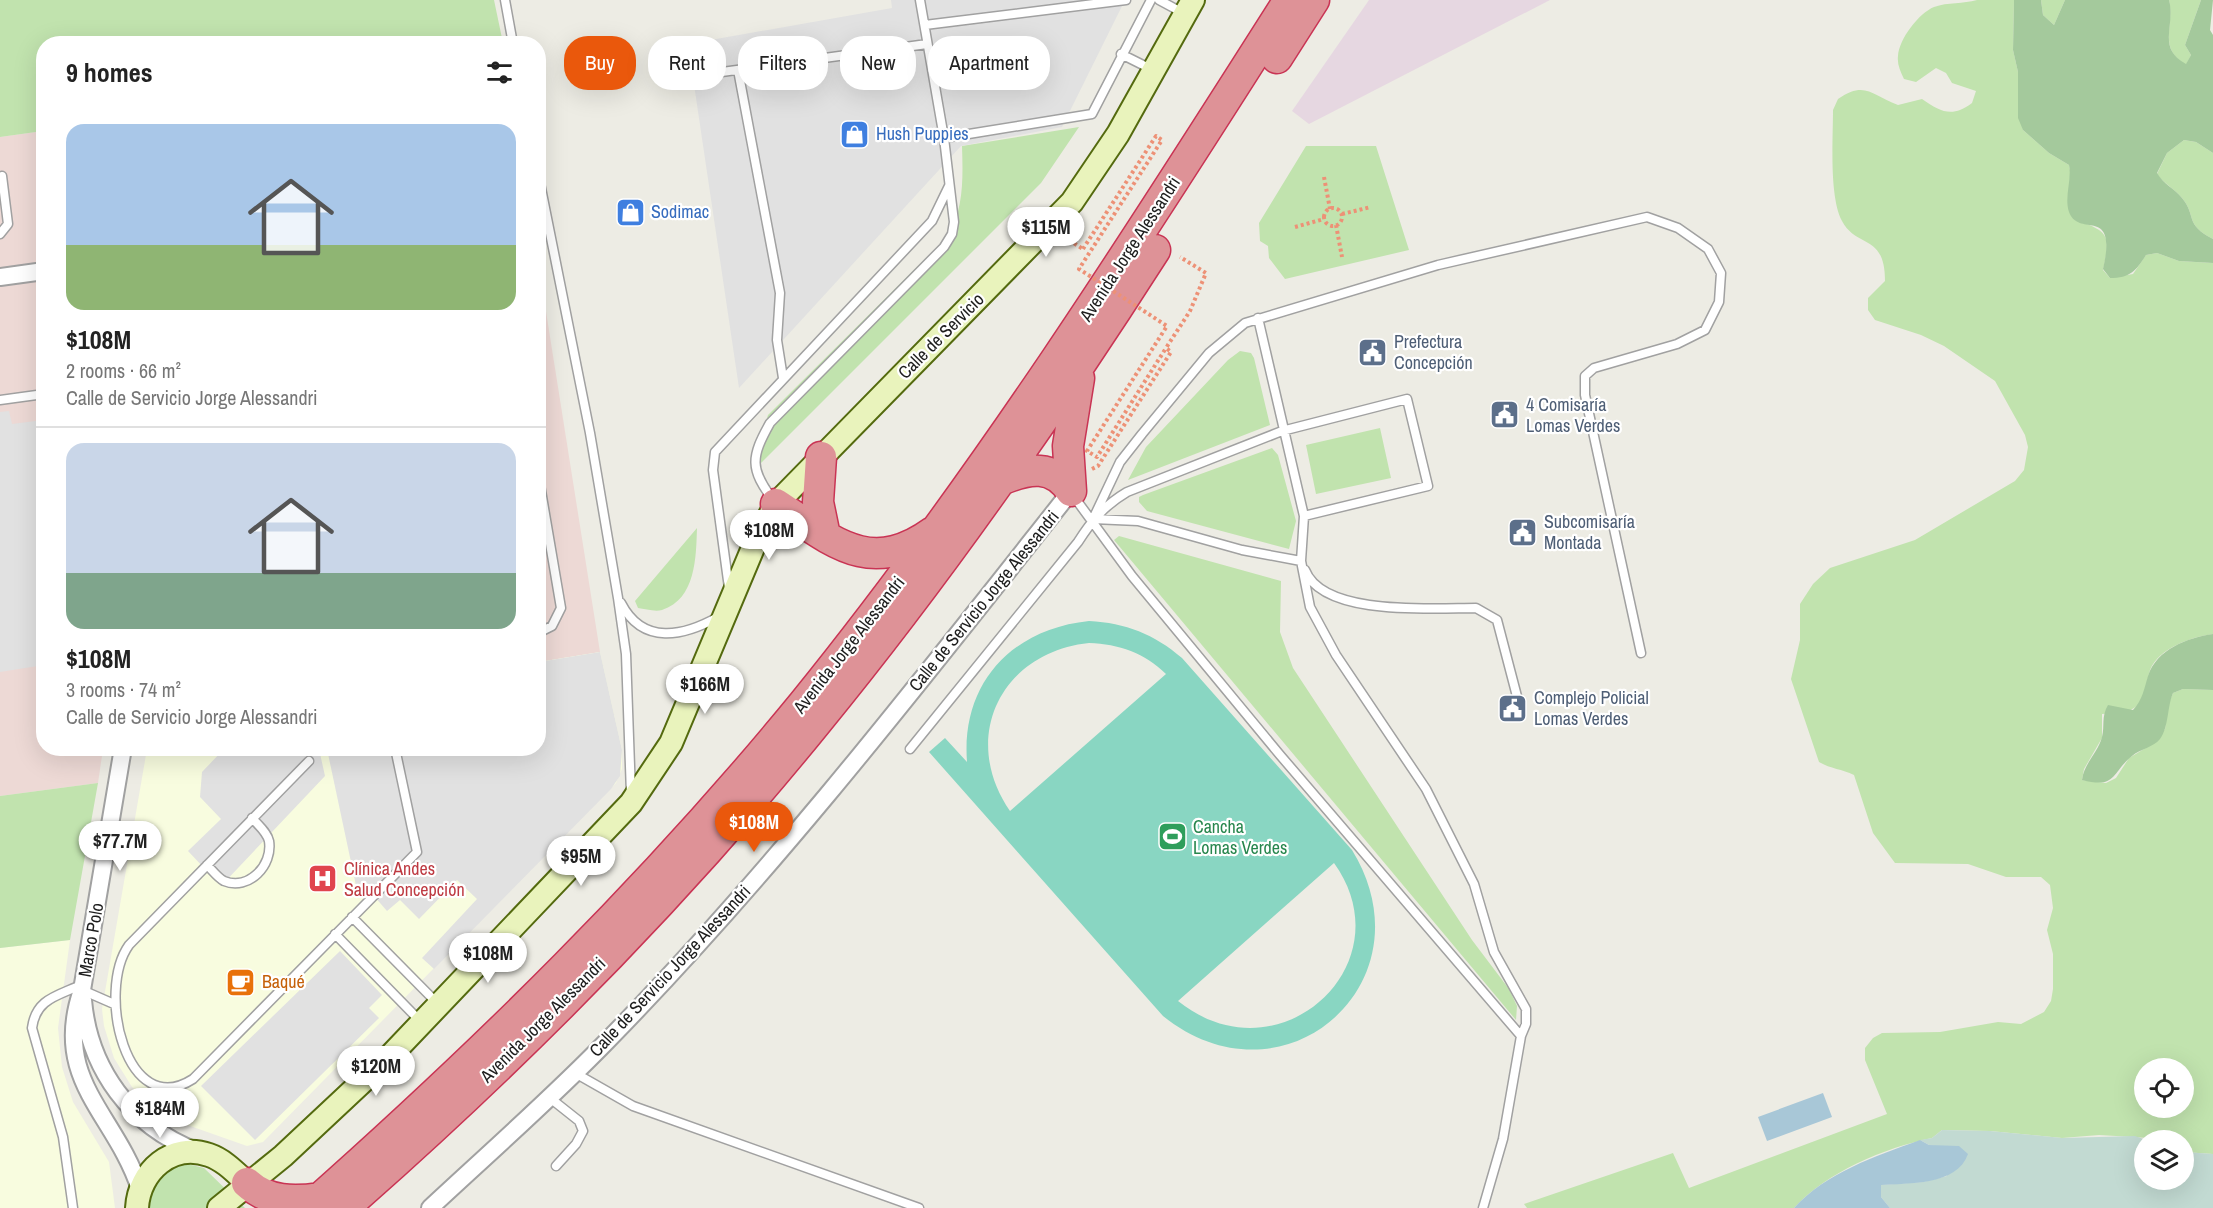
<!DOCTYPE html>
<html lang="en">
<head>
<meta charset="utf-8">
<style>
  :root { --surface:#fff; --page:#f6f6f6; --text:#222; --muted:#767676; --line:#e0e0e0; --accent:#ea580c }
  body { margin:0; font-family:"Archivo Narrow",sans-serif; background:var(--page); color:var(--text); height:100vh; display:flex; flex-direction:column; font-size:22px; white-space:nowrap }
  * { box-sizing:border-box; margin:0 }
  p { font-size:20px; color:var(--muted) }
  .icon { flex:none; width:33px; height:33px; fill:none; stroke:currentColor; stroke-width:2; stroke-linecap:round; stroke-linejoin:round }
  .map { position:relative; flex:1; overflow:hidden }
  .side { position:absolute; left:36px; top:36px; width:510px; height:720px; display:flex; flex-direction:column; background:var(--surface); border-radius:24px; box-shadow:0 6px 24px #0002 }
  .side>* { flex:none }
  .banner { position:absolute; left:564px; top:36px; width:570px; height:54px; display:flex; gap:12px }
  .fabs { position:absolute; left:2134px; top:1058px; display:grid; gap:12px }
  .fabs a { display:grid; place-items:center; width:60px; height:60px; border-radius:50%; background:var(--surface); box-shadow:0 6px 24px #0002; font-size:30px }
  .price { position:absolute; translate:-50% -51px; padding:0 14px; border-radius:21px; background:#fff; color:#222; font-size:20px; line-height:39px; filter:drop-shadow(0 2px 3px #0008) }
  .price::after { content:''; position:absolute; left:50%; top:36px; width:18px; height:14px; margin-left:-9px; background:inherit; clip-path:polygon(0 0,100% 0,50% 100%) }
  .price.on { background:var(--accent); color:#fff }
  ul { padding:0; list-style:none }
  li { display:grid; align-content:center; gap:12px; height:318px; padding:0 30px }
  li+li { border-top:2px solid var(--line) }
  li span { display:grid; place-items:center; height:186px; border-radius:18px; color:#555 }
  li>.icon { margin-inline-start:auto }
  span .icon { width:108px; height:108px; fill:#fffc; stroke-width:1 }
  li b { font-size:26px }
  h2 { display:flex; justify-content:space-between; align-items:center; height:72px; padding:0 30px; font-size:26px }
  .pill { padding:0 21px; border-radius:24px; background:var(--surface); box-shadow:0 6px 24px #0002; font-size:21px; line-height:54px }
  .pill.on { background:var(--accent); color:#fff }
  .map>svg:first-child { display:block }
</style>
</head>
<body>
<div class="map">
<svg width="2213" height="1208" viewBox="0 0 2213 1208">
  <rect width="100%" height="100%" fill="#edece4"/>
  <path fill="#edd9d5" d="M43 131 44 748 103 749 98 783 0 796V137Z
    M538 261 600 652 539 662H538Z"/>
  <path fill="#e6d7e1" d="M1369 0H1550L1309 124 1292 111Z"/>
  <path fill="#f8fcdf" d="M600 652 622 750V769L616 783 263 1142 247 1146 176 1121 145 1100 132 1087 114 1058 104 1026 102 1009 147 749 538 748 539 662Z
    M70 940 58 1028 62 1067 73 1102 109 1162 115 1208H0V948Z"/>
  <path fill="#c1e3ae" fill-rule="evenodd" d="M0 0H494L503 43 44 44 43 131 0 137Z
    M1977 0H2014L2013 50 2018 72 2023 130 2049 153 2069 165 2071 176 2068 199 2075 220C2109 231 2111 235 2103 270L2110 278 2133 274 2146 255 2157 253 2179 261 2213 263V634C2191 637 2159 648 2150 670 2146 682 2146 701 2134 708 2127 713 2111 713 2102 714V738L2084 769 2082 780 2106 783 2116 778 2129 758 2149 746 2165 729 2168 705 2173 693 2183 689 2213 690V1154L2184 1152V1140L2099 1135 2062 1138 1990 1131 1942 1130 1932 1138C1884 1148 1827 1172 1794 1208H1527L1524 1204 1673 1153 1689 1188 1887 1114 1865 1060V1048L1873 1038 1882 1033 1940 1032 1998 1022 2021 1024 2044 1012 2051 1001 2053 989V954L2047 930 2053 908 2050 885 2041 877H2006L1968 864 1895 863 1873 833 1854 775C1842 769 1831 769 1819 762L1791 679 1800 640V604L1813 584 1830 568 1915 540 2015 481 2024 470 2028 447 2025 435 1995 381 1944 346 1921 335 1875 320 1868 310V298L1885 281C1885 233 1857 249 1842 221 1829 196 1833 140 1833 110L1838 99C1866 80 1872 96 1898 105L1922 99C1941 112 1952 118 1972 103L1976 91 1952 83 1946 73 1936 68 1916 82 1904 79C1900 71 1897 64 1898 56 1899 39 1919 13 1934 7 1948 2 1963 4 1977 0ZM2145 1068H2184V1107H2145Z
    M2041 0H2065L2054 25 2043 15Z
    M2169 0H2201L2185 45 2191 55 2186 65C2157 48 2175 26 2169 0Z
    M1079 127 1041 183 761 463 760 440 768 415 948 236C964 208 963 178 962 146Z
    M2184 140 2196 142 2213 153V239C2184 224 2197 216 2182 198 2174 188 2164 184 2157 174L2167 153Z
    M1306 146H1376L1409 250 1285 279 1269 258 1268 246 1260 241 1259 223Z
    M1240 351 1251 353 1254 358 1270 425 1128 480 1146 447 1228 360Z
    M1380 428 1391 478 1316 494 1306 445Z
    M1272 448 1278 455 1296 521 1289 549 1147 511 1139 502V497L1143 495Z
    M697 528C696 557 696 599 662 610 655 612 645 609 638 608L635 601Z
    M1119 536 1281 581 1280 632 1293 668 1472 940 1509 989 1517 1006 1516 1020 1114 540Z
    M98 783 70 940 0 948V796Z
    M183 1163 204 1168 245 1208H143L156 1174Z"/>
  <path fill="#a4c99c" d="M2014 0H2041L2043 15 2054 25 2065 0H2169C2176 25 2156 48 2186 64L2191 55 2185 45 2201 0H2213L2210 30 2213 35V153L2196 142 2184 140 2167 153 2157 173C2164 185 2174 188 2182 198 2197 216 2184 224 2213 239V263L2179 261 2157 253 2146 255C2136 271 2130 278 2110 278L2103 269C2118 204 2079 239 2069 212 2064 197 2072 180 2069 165L2049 153 2023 130 2018 118V72L2013 50Z
    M2213 634V690L2183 689 2173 693C2167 707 2169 727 2160 739 2154 747 2140 749 2132 756 2111 773 2117 789 2082 780 2084 763 2098 753 2102 737 2105 725 2101 717 2108 705L2133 710C2143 699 2144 689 2148 676 2157 649 2187 638 2213 634Z"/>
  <path fill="#c2dad2" d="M1942 1130 1990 1131 2062 1138 2135 1136 2146 1140 2145 1179H2184V1152L2213 1154V1208H1890L1881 1197V1185L1923 1182 1947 1176 1941 1147 1929 1145 1920 1140 1932 1138Z"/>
  <path fill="#89d6c2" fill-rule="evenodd" d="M1089 621C1126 623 1154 634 1182 658L1352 850C1433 982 1284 1113 1163 1016L929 752 945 738 967 762C961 683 1012 629 1089 621ZM1089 643C1119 644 1145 653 1166 674L1010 811C959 737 1002 652 1089 643ZM1334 863C1407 964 1279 1082 1178 1001Z"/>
  <path fill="#e1e1e1" d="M891 0H1125L1062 127 961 146 739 388 688 44 892 8Z
    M9 411 12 424 43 420 44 665 0 672V412Z
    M600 652 622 750 620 776 611 789 434 969 422 958 477 899 457 880 419 919 400 900 387 911 367 888 358 895 327 749 538 748 539 662Z
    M224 749H319L325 776 221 886 188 851 221 819 200 797 202 772Z
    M340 951 382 995 369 1008 379 1018 255 1140 201 1086Z"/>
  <path fill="#a8c7d7" d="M1823 1093 1832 1117 1767 1141 1758 1117Z
    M1920 1140 1929 1145 1959 1146 1968 1154C1957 1186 1908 1183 1881 1185V1197L1890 1208H1794C1827 1172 1874 1157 1920 1140Z"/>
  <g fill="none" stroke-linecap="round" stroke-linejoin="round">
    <defs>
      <path id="lane" d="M505 0 513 44
        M1159 0 1185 14
        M925 25 1126 0
        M1121 54 1153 70
        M738 70 780 293 777 340 783 378
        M700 75 927 44
        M944 138 1092 114 1151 0
        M538 173 590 433 618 598 626 654 631 794
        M0 234 8 224 2 176
        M1258 318 1304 516 1301 561 1310 607 1336 655 1426 789 1474 884 1494 952 1526 1009V1024L1521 1036 1503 1139 1483 1208
        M0 400 44 394
        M538 473 561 608 552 626 538 633
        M1072 494 1132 576 1280 755 1521 1036
        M774 501C749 469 751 457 770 423L944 247 952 234 954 222 944 138 920 0
        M1093 519 1120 462 1142 434 1209 353 1245 323 1438 265 1647 217 1678 228 1708 249 1721 273 1719 302 1705 330 1677 344 1594 368 1585 376V395L1641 653
        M1093 519 1138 521 1242 550 1301 561
        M1305 570C1323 617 1435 608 1476 608L1497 620 1519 704
        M729 588 713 470 715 452 932 221 949 186
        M621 603C643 646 684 636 718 617
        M910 749 1078 542C1092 520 1105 505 1127 492L1282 431 1407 399 1428 486 1304 516
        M309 761 129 945C96 991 126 1122 193 1079L417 852 395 748
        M207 865C212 870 218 878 224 881 249 891 273 865 269 841 267 832 258 825 252 818
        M352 917 439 1005
        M335 934 421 1022
        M82 990 114 1004
        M575 1073 633 1106 919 1208
        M550 1098 579 1121 583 1131 576 1144 556 1166
        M73 1208 63 1137 32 1028C36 998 58 996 83 984"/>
      <path id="street" d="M0 277 44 271
        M123 748 82 990C51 1080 115 1113 140 1189
        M83 1000C89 1069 131 1126 196 1151
        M430 1208C490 1152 552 1098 609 1039 776 868 923 678 1071 491"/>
      <path id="secondary" d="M137 1208C139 1171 172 1142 209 1155 224 1160 236 1173 247 1183
        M219 1208 283 1156 392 1054 631 803 671 743 755 543 776 504 1072 202 1118 134 1193 0"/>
      <path id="highway" d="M1277 58 1314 0
        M821 457 818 502 825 536
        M1001 480C1029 468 1053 464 1071 491
        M1071 491 1068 446 1079 378
        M776 504C831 540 869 578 933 532
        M247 1183C268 1202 294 1202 320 1198
        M309 1208C485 1052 653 887 803 704 983 482 1136 241 1289 0
        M344 1208C513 1060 674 898 816 723 939 573 1050 414 1155 250"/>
    </defs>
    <use href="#lane" stroke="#a1a1a1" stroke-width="11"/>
    <use href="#street" stroke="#a1a1a1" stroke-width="20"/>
    <use href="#secondary" stroke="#546a0f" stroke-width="26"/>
    <use href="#highway" stroke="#c93454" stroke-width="33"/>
    <path stroke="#ed9176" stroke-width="4" stroke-dasharray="3 3" stroke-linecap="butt" d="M1324 177 1330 209
      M1324 217a9 9 0 1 1 18 0a9 9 0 1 1-18 0Z
      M1342 214 1371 207
      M1336 225 1342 257
      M1295 227 1324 219
      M1064 237 1083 249
      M1092 469 1098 466 1171 352 1166 348 1190 311 1206 273 1180 257"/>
    <use href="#lane" stroke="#fff" stroke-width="8"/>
    <use href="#street" stroke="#fff" stroke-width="16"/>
    <use href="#secondary" stroke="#e9f3bc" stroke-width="22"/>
    <use href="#highway" stroke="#de9297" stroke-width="30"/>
    <path stroke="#ed9176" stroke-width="4" stroke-dasharray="3 3" stroke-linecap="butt" d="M1083 249 1156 136 1162 140 1079 269 1167 326 1087 451 1097 457 1166 348"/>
  </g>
  <defs>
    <symbol id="shop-square" viewBox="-11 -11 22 22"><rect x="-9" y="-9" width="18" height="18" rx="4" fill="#3f7fe0" stroke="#fff"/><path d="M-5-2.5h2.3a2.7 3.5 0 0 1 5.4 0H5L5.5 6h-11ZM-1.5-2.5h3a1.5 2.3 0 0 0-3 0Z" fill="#fff"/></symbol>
    <symbol id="civic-square" viewBox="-11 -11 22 22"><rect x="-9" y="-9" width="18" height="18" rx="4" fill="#5c6f8a" stroke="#fff"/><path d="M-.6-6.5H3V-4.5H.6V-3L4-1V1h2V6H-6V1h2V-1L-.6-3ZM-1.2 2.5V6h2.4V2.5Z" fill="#fff"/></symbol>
    <symbol id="stadium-square" viewBox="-11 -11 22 22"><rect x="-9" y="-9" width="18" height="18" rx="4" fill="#2e9e5b" stroke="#fff"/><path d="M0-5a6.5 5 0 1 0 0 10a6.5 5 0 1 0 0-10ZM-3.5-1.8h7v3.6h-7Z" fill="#fff"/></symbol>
    <symbol id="hospital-square" viewBox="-11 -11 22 22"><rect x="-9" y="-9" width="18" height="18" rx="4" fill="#e0444e" stroke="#fff"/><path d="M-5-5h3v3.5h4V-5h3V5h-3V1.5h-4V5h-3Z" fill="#fff"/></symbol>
    <symbol id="cafe-square" viewBox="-11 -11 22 22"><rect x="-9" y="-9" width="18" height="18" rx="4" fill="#e8710a" stroke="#fff"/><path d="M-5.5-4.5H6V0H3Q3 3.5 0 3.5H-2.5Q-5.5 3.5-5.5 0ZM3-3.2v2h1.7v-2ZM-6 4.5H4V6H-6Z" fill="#fff"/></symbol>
  </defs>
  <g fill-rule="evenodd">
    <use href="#shop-square" x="838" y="118" width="33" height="33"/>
    <use href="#shop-square" x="614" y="196" width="33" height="33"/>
    <use href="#civic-square" x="1356" y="336" width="33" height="33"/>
    <use href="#civic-square" x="1488" y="398" width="33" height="33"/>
    <use href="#civic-square" x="1506" y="516" width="33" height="33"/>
    <use href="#civic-square" x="1496" y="692" width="33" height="33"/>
    <use href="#stadium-square" x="1156" y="820" width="33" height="33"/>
    <use href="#hospital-square" x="306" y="862" width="33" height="33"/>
    <use href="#cafe-square" x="224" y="966" width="33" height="33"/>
  </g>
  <g text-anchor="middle" stroke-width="4.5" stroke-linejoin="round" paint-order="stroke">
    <g font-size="18" fill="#366cbe" stroke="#fff" text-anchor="start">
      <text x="876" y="140">Hush Puppies</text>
      <text x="651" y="218">Sodimac</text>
    </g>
    <g font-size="18" fill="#1d1d1d" stroke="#fff">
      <text transform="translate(1130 249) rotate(-57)" y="6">Avenida Jorge Alessandri</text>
      <text transform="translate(941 336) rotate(-45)" y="6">Calle de Servicio</text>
      <text transform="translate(984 601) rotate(-51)" y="6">Calle de Servicio Jorge Alessandri</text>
      <text transform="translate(849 645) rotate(-52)" y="6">Avenida Jorge Alessandri</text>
      <text transform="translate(91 940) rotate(-80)" y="6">Marco Polo</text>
      <text transform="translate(670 971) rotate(-47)" y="6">Calle de Servicio Jorge Alessandri</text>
      <text transform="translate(543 1020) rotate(-45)" y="6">Avenida Jorge Alessandri</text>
    </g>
    <g font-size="18" fill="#4e5e75" stroke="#fff" text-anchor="start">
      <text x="1394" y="348">Prefectura<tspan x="1394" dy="21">Concepción</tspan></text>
      <text x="1526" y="411">4 Comisaría<tspan x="1526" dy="21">Lomas Verdes</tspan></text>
      <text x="1544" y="528">Subcomisaría<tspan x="1544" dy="21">Montada</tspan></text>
      <text x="1534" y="704">Complejo Policial<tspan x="1534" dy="21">Lomas Verdes</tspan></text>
    </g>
    <g font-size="18" fill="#27864d" stroke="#fff" text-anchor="start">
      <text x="1193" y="833">Cancha<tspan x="1193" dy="21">Lomas Verdes</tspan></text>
    </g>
    <g font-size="18" fill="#be3a42" stroke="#fff" text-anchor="start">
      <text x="344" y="875">Clínica Andes<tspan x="344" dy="21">Salud Concepción</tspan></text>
    </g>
    <g font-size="18" fill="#c56008" stroke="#fff" text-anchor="start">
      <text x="262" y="988">Baqué</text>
    </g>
  </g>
</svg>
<div class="fabs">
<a><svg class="icon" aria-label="locate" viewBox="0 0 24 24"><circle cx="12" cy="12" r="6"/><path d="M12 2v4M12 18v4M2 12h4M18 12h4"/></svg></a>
<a><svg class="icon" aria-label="layers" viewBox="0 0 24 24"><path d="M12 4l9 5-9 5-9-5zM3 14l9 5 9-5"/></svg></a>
</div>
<b class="price" style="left:1046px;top:258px">$115M</b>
<b class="price" style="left:769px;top:561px">$108M</b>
<b class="price" style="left:705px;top:715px">$166M</b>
<b class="price on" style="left:754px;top:853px">$108M</b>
<b class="price" style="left:120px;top:872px">$77.7M</b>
<b class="price" style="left:581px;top:887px">$95M</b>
<b class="price" style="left:488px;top:984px">$108M</b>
<b class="price" style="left:376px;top:1097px">$120M</b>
<b class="price" style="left:160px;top:1139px">$184M</b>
<div class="banner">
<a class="pill on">Buy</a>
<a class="pill">Rent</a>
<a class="pill">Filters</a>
<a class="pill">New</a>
<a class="pill">Apartment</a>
</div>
<section class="side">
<h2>9 homes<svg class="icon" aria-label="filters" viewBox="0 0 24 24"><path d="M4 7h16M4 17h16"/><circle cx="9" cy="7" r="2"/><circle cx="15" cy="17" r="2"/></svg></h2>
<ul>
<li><span style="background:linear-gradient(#a9c7e8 65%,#8fb573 0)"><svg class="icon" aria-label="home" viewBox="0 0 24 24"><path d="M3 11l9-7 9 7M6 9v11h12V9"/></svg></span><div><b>$108M</b><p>2 rooms · 66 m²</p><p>Calle de Servicio Jorge Alessandri</p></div></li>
<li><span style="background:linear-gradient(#c9d6e8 70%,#7fa58c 0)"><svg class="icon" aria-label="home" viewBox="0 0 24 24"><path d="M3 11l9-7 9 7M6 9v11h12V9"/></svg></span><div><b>$108M</b><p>3 rooms · 74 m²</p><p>Calle de Servicio Jorge Alessandri</p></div></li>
</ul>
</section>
</div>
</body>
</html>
